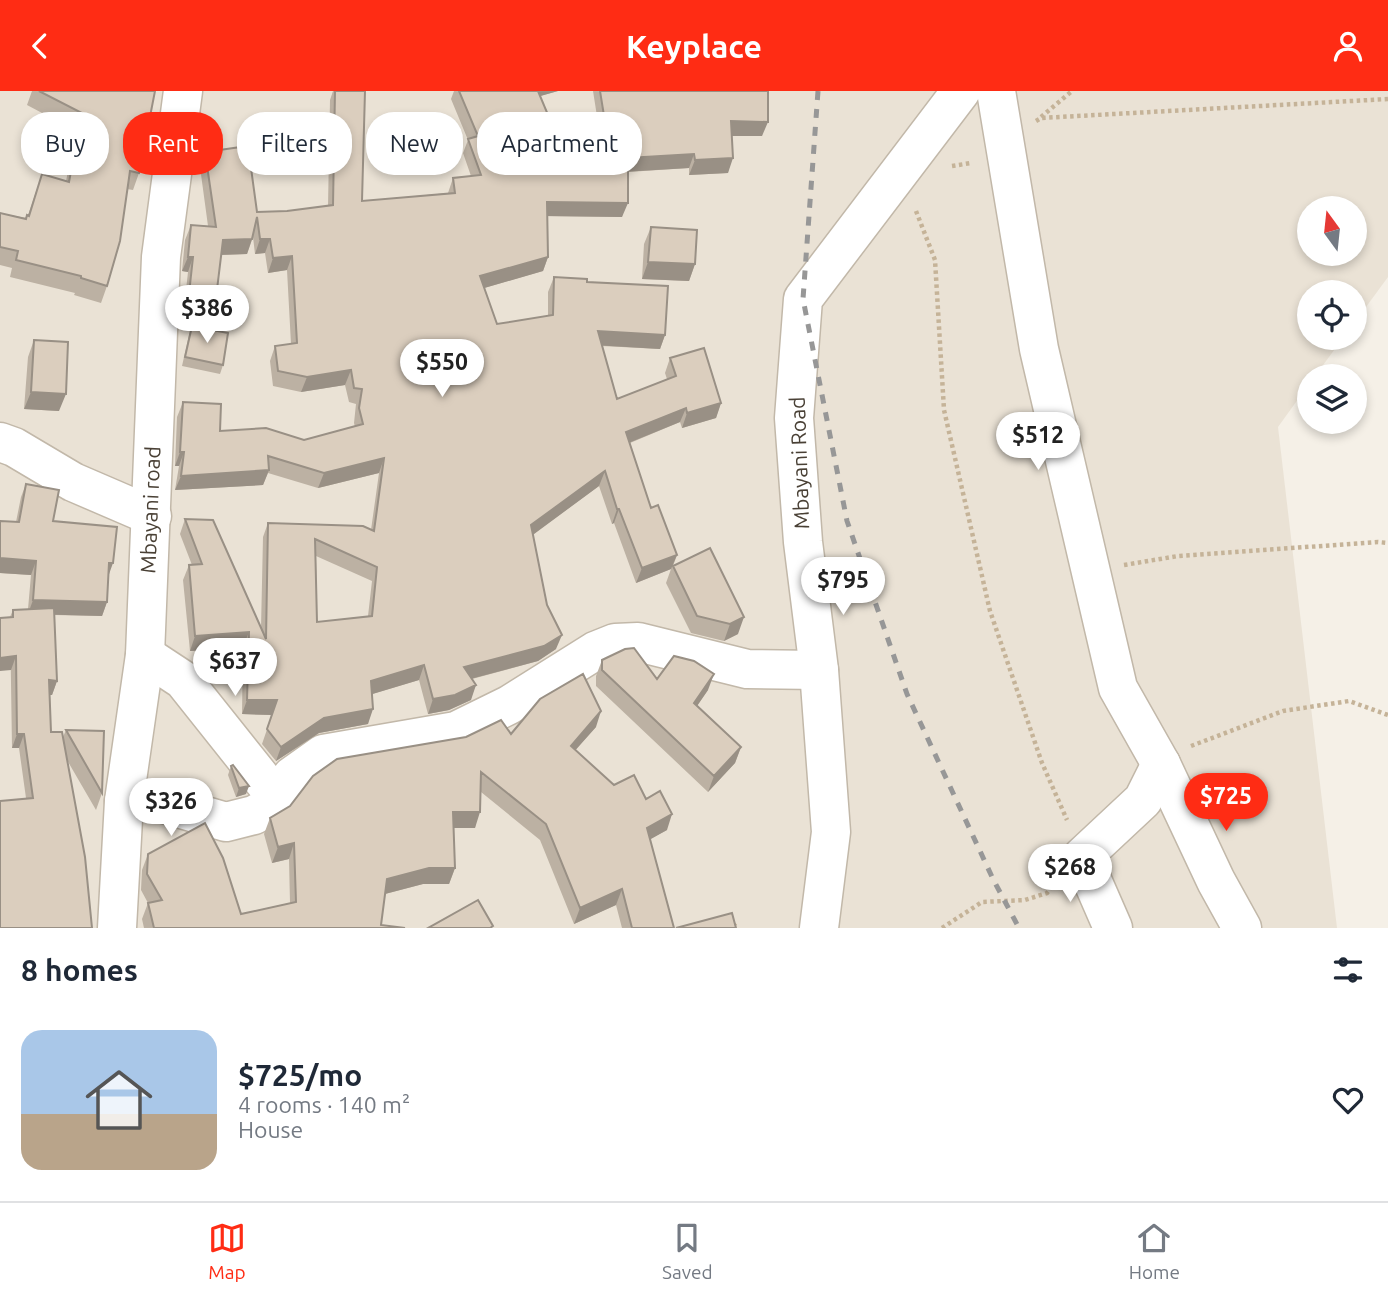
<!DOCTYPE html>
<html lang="en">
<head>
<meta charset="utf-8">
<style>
  :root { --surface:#fff; --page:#f2f2f3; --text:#1f2937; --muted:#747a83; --line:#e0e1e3; --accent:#ff2c14 }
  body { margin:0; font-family:Ubuntu,sans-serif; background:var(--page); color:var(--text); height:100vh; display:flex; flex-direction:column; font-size:26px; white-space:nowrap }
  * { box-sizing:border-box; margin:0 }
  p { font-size:23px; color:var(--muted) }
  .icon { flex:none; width:38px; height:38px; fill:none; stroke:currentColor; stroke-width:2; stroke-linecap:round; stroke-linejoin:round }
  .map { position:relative; height:837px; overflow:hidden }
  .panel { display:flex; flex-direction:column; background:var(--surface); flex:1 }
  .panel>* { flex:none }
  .top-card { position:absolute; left:21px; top:21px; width:700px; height:63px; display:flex; gap:14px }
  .needle { width:46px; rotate:345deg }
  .controls { position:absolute; left:1297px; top:105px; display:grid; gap:14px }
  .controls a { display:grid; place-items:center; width:70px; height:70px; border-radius:50%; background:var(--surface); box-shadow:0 4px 10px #0003; font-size:35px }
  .price { position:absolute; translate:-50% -60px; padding:0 16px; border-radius:24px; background:#fff; color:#222; font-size:23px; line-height:46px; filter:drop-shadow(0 2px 4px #0008) }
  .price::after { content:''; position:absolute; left:50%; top:42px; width:21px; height:16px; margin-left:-10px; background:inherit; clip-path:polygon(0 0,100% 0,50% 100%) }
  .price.on { background:var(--accent); color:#fff }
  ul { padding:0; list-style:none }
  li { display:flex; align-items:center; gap:21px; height:175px; padding:0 21px }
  li span { display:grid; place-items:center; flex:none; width:196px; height:140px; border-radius:21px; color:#555 }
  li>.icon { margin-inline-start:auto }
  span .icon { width:84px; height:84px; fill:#fffc; stroke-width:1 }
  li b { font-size:30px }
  h2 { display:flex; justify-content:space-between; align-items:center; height:84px; padding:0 21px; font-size:30px }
  .tag { padding:0 24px; border-radius:28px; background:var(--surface); box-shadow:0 4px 10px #0003; font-size:24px; line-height:63px }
  .tag.on { background:var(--accent); color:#fff }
  header { display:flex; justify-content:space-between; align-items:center; height:91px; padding:0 21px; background:var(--accent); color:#fff; font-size:32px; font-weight:700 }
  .menu { display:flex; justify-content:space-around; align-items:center; height:98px; border-top:2px solid var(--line); background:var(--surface); font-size:19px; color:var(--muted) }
  .menu a { display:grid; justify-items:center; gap:4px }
  .menu .on { color:var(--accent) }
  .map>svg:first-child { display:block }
</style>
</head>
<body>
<header><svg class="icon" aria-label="back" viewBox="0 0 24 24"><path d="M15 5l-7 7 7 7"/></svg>Keyplace<svg class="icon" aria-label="person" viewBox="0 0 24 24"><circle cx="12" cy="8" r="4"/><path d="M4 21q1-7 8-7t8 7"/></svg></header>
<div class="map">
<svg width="1388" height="837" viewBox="0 0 1388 837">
  <rect width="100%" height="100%" fill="#f5f0e7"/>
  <path fill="#eae2d5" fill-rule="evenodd" d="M0 0H1388V186L1355 231 1354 201H1309V247H1343L1315 285H1309V293L1278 336 1337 837H0ZM1309 117H1354V163H1309Z"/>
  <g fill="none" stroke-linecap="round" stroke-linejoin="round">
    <defs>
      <g id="street">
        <path d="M996 0 1039 258 1118 597 1161 673 1216 790 1242 837"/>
        <path d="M0 351 14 356 73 391 152 425"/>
        <path d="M145 564 183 589 277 707"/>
        <path d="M124 710 161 712 226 731 254 724 267 717 292 685 323 663 456 640 509 614 595 560 615 552 638 551 747 578 819 579"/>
        <path id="s1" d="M117 837 124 710 145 564 161 166 183 0"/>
        <path d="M819 837 831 741 819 579 803 451 794 327 803 208 961 0"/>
        <path d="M1113 837 1082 766 1143 709 1161 673"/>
      </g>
    </defs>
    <use href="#street" stroke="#c2b8a9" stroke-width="41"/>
    <path stroke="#c5b398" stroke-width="4.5" stroke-dasharray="3.5 3.5" stroke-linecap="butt" d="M1041 26 1072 0
      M1036 30 1041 27 1388 8
      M952 75 971 72
      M916 120 935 169 944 319 990 520 1042 672 1067 729
      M1124 474 1178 465 1378 451 1388 452
      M1191 655 1283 620 1349 610 1388 624
      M733 833 738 837
      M942 837 982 811 1025 809 1047 802 1054 793"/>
    <use href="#street" stroke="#fff" stroke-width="38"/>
    <path stroke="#979797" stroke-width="5" stroke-dasharray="9 9" stroke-linecap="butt" d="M818 0 803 208 847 430 907 603 993 788 1019 837"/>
  </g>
  <path fill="#bcb1a3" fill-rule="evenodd" d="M32 0H155L139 82 133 99 127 98 107 195 101 212 74 204 75 202 10 186 12 177 0 174V122L26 127 28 124 42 83 66 90 76 40 27 14Z
    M333 0H335L362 110 448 102 453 87 471 85 463 62 468 49 451 8 454 0H558L540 5 556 43 599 38 593 0H768L762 45H732L728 82 689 84V77L628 81 622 126 547 125 548 166 543 180 484 197 497 233 548 225V201L554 186 587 191 665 244 660 258 602 255 617 308 667 288 665 282 670 267 721 312 716 327 682 337 680 331 630 352 651 417 677 464 673 475 710 457 738 543 724 550 691 542 666 492 671 478 636 492 614 432 612 433 599 395 533 443 556 558 538 570 472 588 471 609 449 619 428 623 419 589 372 603 368 633 319 642 276 670 262 653 272 624 242 623 243 556 190 560 183 489 189 474H192L180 443 185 428 261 537 263 446 268 432 371 439 379 382 318 397 268 382 263 394 175 399 179 375H175L177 326 183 311 220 340 304 349 355 336 354 332 356 313 349 311 345 294 301 301 273 295 270 270 275 255 291 253 287 179 268 182 265 162 255 163 253 146 247 163 221 164 210 230 183 226 188 181 182 180 185 149 191 134 208 135 200 76 205 61 257 121 287 120 328 115 330 9ZM316 465 372 490 368 525 317 531Z
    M651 136 695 173 689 190 642 188 644 153Z
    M192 235 223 274 220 283 182 275 189 244Z
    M34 249 59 320 24 318 28 266Z
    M26 393 53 430 108 486 107 511 102 525 54 524 57 590 52 604H50L51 641 63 646 66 639 102 702 96 719 67 669 85 766 26 707 19 657H12L10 526 13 519 28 518 31 484 0 482V430L16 431 21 406Z
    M602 569 657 588 708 599 697 615 741 656 735 672 708 701 596 595V585Z
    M596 636 575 659 614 694 646 708 667 739 650 748 674 837H622L616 814 574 833 540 749 481 701 475 737H453L455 777 449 793H423L385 803 381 834 405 837H144L142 828 148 812 141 799 142 779 148 763 241 823 290 812 289 768 272 772 264 743 270 727 511 643Z
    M231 675 246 703 236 706 228 684Z"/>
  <path fill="#999085" d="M533 0H558L530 8Z
    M731 30 768 31 762 45H726Z
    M694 63 689 77 622 81 628 67Z
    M733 67 728 82 689 84 695 69Z
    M547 111 628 112 622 126 542 125Z
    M252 148 247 163 218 164 223 149Z
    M260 148H270L265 162 255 163Z
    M292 165 287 179 268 182 273 167Z
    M188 166H193L188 181 182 180Z
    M548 166 543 180 474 200 480 185Z
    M648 171 695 173 689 190 642 188Z
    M188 212 215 215 210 230 183 226Z
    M598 240 665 244 660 258 593 254Z
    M351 279 345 294 301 301 307 286Z
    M31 301 66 303 59 320 24 318Z
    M721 312 716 327 682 337 687 322Z
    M686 317 680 331 621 355 626 341Z
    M180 361H184L179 375H175Z
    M384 367 379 382 318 397 324 382Z
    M269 379 263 394 175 399 181 385Z
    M605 380 599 395 526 449 531 434Z
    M617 418H619L614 432 612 433Z
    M677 464 671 478 636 492 642 477Z
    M0 467 36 470 31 484 0 482Z
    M109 472H113L108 486 104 485Z
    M33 509 107 511 102 525 28 523Z
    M744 526 738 543 724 550 730 533Z
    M249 541 243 556 190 560 195 545Z
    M562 544 556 558 538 570 459 591 464 576Z
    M16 565 11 579 0 580V567Z
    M424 574 419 589 366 605 371 590Z
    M714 583 708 599 688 628 694 612Z
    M49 589 57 590 52 604H44Z
    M476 594 471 609 449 619 428 623 433 608Z
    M247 609H277L272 624 242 623Z
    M373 618 368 633 319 642 276 670 281 656 324 627Z
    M601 620 596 636 565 671 571 655Z
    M17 643H24L19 657H12Z
    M741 656 735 672 708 701 714 685Z
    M249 695 246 703 236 706 239 697Z
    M453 721H480L475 737H447Z
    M672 723 667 739 642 753 647 737Z
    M294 752 289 768 272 772 278 756Z
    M429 777H455L449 793H423L381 804 387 788Z
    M622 798 616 814 574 833 580 817Z"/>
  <path fill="#dbcebe" stroke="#999085" stroke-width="2" fill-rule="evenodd" d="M39 0H155L139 82 130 80 120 150 107 195 81 187V185L16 169 18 160 0 156V122L26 128 27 124 29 125 42 83 69 91 82 22Z
    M335 0H365L362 110 455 102 453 87 481 84 468 48 478 45 459 0H538L556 43 606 37 600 0H768V31L731 30 733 67 695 69 694 63 628 67V112L547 111 548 166 480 185 497 233 553 224 554 186 587 188V191L668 195 665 244 598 240 617 308 676 285 670 267 704 257 721 312 687 322 686 317 626 341 651 417 658 414 677 464 642 477 619 418H617L605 380 531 434 547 514 562 544 544 555 464 576 476 594 455 604 433 608 424 574 371 590 373 618 324 627 281 656 267 638 277 609H247L249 541 195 545 189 474 202 473 185 428 213 429 266 548 268 432 363 435 374 440 384 367 324 382 268 365 269 379 181 385 184 361H180L183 311 221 313 220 340 266 337 304 349 363 333 359 317 362 298 354 297 351 279 307 286 278 280 275 255 297 252 292 165 273 167 270 148H260L257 126 252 148 223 149 215 215 188 212 193 166H188L191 134 216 136 205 61 248 55 257 121 287 120 333 114ZM315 448 377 476 372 525 317 531Z
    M651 136 697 139 695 173 648 171Z
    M192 235 228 242 223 274 185 266Z
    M34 249 68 251 66 303 31 301Z
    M26 393 59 399 53 430 117 436 113 472H109L107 511 33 509 36 470 0 467V430L19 431Z
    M710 457 744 526 730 533 697 525 673 475Z
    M54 517 57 590 49 589 51 641H62L85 766 92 837H0V710L33 707 24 643H17L16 565 0 567V527L13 526V519Z
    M634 557 657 588 674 565 694 570 714 583 694 612 741 656 714 685 602 579V569L625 558Z
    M583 583 601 620 571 655 614 694 634 684 646 708 660 700 672 723 647 737 674 837H632L622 798 580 817 546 733 481 681 480 721H453L455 777H429L387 788 381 834 405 837H154L148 812 162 809 147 783 148 763 205 732 223 767 241 823 296 811 294 752 278 756 270 727 290 715 313 685 337 668 466 646 501 629 511 643 540 608Z
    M66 639 104 640 102 702Z
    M233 674 249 695 239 697 231 675Z
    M478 809 493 835 490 837H428Z
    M732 822 736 837H676Z"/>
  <g text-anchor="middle" stroke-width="5" stroke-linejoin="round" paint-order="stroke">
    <g font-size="21" fill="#494035" stroke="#fff">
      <text transform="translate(800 372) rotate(-92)" y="7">Mbayani Road</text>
      <text dy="7" stroke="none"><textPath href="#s1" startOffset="420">Mbayani road</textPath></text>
    </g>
  </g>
</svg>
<div class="controls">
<a><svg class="needle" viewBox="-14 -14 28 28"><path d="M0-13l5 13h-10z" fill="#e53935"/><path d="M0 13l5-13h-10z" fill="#747a83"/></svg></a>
<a><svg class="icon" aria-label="locate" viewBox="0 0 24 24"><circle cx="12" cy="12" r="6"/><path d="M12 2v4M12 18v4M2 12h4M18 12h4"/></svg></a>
<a><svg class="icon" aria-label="layers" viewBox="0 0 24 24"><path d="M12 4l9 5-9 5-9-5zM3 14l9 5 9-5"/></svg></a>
</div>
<b class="price" style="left:207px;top:254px">$386</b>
<b class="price" style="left:442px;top:308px">$550</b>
<b class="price" style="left:1038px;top:381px">$512</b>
<b class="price" style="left:843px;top:526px">$795</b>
<b class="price" style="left:235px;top:607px">$637</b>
<b class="price on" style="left:1226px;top:742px">$725</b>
<b class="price" style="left:171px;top:747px">$326</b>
<b class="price" style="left:1070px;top:813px">$268</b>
<div class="top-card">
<a class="tag">Buy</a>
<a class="tag on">Rent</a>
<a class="tag">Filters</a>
<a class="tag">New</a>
<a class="tag">Apartment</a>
</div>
</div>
<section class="panel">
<h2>8 homes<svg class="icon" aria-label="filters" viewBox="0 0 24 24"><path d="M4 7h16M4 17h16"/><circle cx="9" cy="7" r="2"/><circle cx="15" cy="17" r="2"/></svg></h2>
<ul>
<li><span style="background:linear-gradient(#a9c7e8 60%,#b9a48a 0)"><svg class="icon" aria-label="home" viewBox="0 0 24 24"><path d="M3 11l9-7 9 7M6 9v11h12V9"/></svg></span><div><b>$725/mo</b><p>4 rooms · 140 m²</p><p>House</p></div><svg class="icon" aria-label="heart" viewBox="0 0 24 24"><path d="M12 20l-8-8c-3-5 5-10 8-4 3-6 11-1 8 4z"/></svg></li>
</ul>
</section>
<nav class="menu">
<a class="on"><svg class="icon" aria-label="map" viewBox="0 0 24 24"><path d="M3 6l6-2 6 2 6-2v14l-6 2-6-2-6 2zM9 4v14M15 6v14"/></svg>Map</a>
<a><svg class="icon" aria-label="saved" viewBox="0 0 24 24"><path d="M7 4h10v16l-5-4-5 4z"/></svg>Saved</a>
<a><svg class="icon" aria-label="home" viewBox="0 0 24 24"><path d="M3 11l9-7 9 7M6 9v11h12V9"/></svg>Home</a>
</nav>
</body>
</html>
